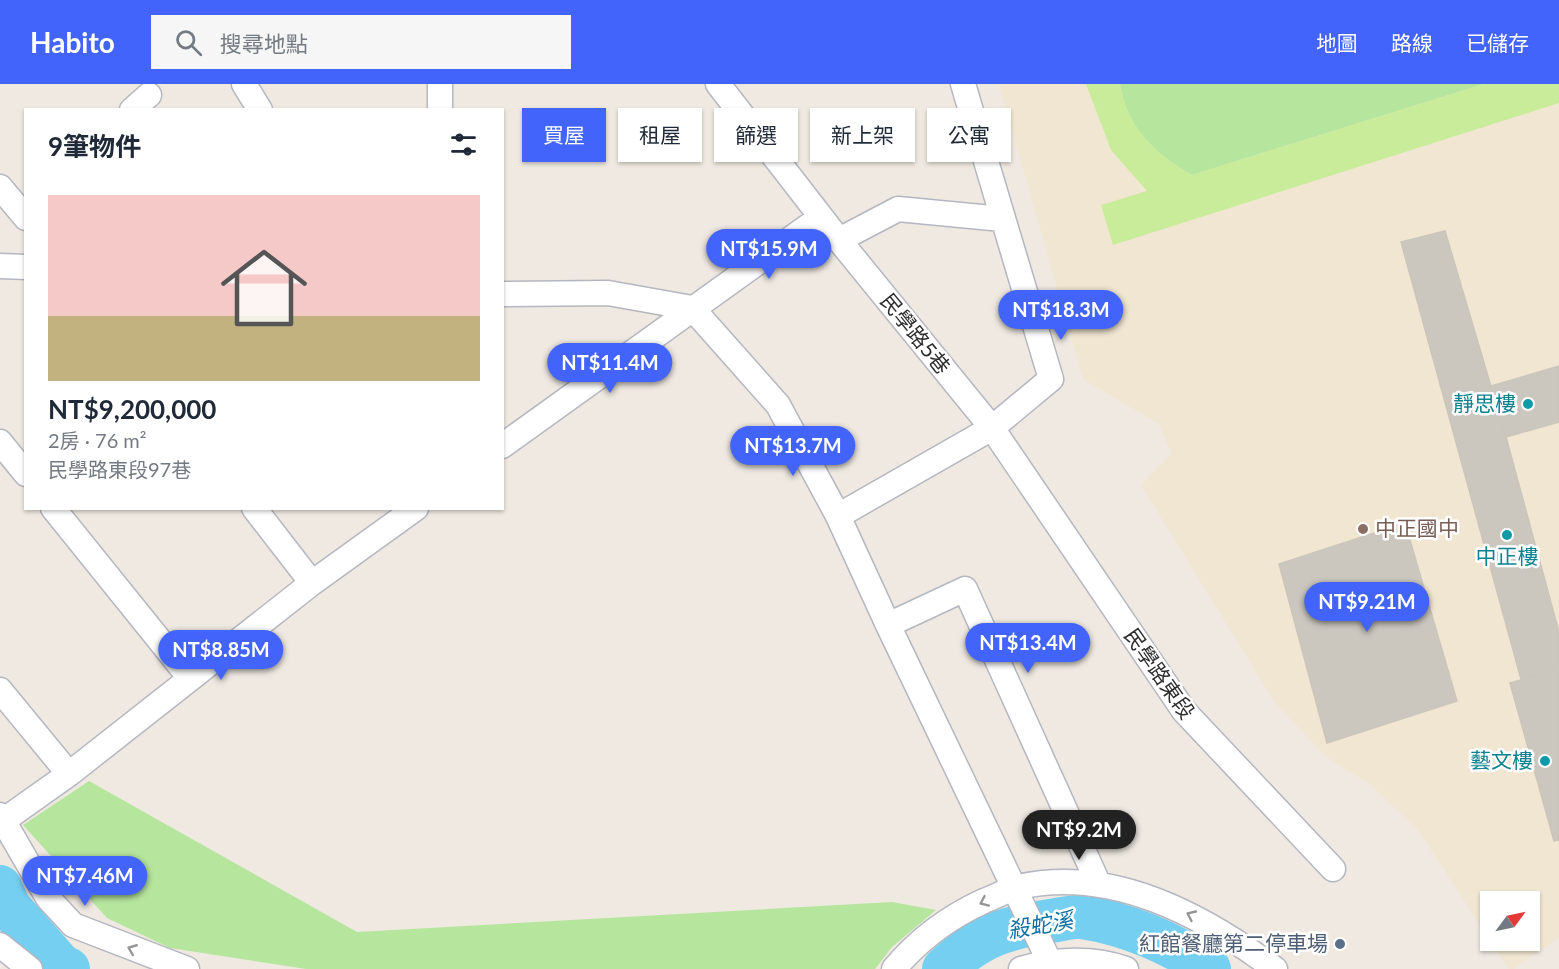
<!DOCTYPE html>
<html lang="zh-TW">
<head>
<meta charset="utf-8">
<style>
  :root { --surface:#fff; --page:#f6f6f7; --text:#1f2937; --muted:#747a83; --accent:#4264fb }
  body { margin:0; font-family:Lato,"Noto Sans TC",sans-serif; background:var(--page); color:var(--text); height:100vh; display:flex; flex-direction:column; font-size:22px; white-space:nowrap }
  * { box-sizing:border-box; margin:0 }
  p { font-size:20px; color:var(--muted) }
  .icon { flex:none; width:33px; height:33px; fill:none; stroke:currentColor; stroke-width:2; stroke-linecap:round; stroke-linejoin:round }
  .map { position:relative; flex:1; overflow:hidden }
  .drawer { position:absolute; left:24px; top:24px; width:480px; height:402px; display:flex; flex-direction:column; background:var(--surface); border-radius:0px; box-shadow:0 2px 4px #0004 }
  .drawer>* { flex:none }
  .guide { position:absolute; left:522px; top:24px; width:570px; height:54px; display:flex; gap:12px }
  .needle { width:39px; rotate:57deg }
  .tools { position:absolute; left:1480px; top:807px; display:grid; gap:12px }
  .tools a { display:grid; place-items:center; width:60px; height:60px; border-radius:0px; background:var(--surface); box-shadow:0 2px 4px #0004; font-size:30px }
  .price { position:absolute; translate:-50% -51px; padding:0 14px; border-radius:21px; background:var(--accent); color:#fff; font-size:20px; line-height:39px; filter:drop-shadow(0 2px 3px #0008) }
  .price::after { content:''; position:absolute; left:50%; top:36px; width:18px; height:14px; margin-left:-9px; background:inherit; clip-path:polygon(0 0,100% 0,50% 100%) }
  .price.active { background:#222; color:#fff }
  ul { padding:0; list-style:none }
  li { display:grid; align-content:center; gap:12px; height:318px; padding:0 24px }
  li span { display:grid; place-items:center; height:186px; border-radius:0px; color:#555 }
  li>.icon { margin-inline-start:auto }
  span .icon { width:108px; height:108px; fill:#fffc; stroke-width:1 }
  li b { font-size:26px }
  h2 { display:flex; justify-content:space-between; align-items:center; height:72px; padding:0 24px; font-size:26px }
  .pill { padding:0 21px; border-radius:0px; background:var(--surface); box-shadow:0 2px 4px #0004; font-size:21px; line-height:54px }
  .pill.active { background:var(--accent); color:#fff }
  header { display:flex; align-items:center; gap:36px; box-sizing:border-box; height:84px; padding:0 30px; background:var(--accent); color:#fff }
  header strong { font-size:28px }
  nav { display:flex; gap:33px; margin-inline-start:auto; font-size:21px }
  .search { width:420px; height:54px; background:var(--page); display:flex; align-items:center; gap:15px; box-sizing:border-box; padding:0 21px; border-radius:0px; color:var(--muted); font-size:22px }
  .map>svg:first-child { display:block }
</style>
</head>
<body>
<header>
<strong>Habito</strong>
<div class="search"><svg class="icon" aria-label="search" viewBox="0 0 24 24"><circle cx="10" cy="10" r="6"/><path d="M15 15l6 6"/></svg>搜尋地點</div>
<nav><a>地圖</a><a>路線</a><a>已儲存</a></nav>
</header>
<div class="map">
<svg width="1559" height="885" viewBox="0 0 1559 885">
  <rect width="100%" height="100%" fill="#efe9e1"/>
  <path fill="#f0e6d1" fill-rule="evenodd" d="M999 0H1559V854L1513 885H1509L1418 746 1372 702 1327 673 1275 619 1141 401 1171 370 1159 340 1083 295ZM1491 818H1530V856H1491Z"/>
  <path fill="#b6e59e" d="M1120 0H1484L1192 91C1156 71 1126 43 1120 0Z
    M89 697 357 848 892 818 936 826 892 863 875 885H306L170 864 107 834 23 741Z"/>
  <path fill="#c9ec9a" d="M1086 0H1120C1126 42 1156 71 1192 91L1484 0H1559V19L1113 161 1101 121 1147 107 1111 66Z"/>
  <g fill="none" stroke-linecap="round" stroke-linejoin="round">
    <path stroke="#75cff0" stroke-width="44" d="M0 803 9 823 62 883 68 885
      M944 885C979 852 1004 844 1050 837 1060 836 1072 832 1082 833 1127 840 1173 859 1209 885"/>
  </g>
  <path fill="#cbc7bf" stroke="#cbc5ba" stroke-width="1.5" d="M1445 147 1506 353 1559 548V585L1521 595 1401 158Z
    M1559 282V338L1506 353 1491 302Z
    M1405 439 1457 617 1327 659 1279 480Z
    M1559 585V756L1554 757 1510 599Z"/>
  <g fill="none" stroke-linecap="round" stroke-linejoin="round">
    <defs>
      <path id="minor" d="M244 0 260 26
        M440 0V26
        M718 0 839 156 992 344 1184 627 1333 785
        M132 26 149 11
        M0 103 26 134
        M839 156 898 125 1002 135
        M0 182 26 183
        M502 210 608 209 692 224 778 321 838 432 992 344 1051 295 963 0
        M0 358 26 390
        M502 362 821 133
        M53 424 190 594
        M254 424 312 499
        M838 432 888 541 1053 885
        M888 541 965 505 1099 801
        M0 606 69 690
        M0 731 48 814 73 841 187 885
        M0 739 69 690 312 499 416 424
        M0 861 30 885
        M894 885C919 855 949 833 984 817 995 813 1007 806 1018 803 1112 782 1203 831 1275 885
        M1021 885C1054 875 1093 873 1126 885"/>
    </defs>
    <use href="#minor" stroke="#b4b7c1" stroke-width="27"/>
    <use href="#minor" stroke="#fff" stroke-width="24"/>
  </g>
  <defs><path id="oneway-chevron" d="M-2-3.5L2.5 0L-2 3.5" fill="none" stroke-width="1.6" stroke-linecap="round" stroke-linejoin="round" transform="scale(1.5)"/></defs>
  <g stroke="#969696">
    <use href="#oneway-chevron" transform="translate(984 818) rotate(156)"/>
    <use href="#oneway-chevron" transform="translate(1191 831) rotate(-155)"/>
    <use href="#oneway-chevron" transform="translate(132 865) rotate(-158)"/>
  </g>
  <g fill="#0f9aa8" stroke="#fff" stroke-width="2">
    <circle cx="1528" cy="320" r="6"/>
    <circle cx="1507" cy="451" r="6"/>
    <circle cx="1545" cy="677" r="6"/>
  </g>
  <circle fill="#8d6e63" stroke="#fff" stroke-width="2" cx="1363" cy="445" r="6"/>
  <circle fill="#5c6f8a" stroke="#fff" stroke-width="2" cx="1340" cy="860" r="6"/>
  <g text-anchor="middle" stroke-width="5" stroke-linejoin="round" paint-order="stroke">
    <g font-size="21" fill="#2e2e2e" stroke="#fff">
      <text transform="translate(915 250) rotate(51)" y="7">民學路5巷</text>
      <text transform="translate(1159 590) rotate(55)" y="7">民學路東段</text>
    </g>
    <g font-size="21" fill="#0d838f" stroke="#fff" text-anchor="end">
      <text x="1516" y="327">靜思樓</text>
      <text x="1507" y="480" text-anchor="middle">中正樓</text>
      <text x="1533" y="684">藝文樓</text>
    </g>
    <g font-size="21" fill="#785e54" stroke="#fff" text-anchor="start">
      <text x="1375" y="452">中正國中</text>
    </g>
    <g font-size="21" fill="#4e5e75" stroke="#fff" text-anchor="end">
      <text x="1328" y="867">紅館餐廳第二停車場</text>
    </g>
    <g font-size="22" font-style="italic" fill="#0d6fa3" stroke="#fff">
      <text transform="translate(1040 841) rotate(-10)" y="8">殺蛇溪</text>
    </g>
  </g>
</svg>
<div class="tools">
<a><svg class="needle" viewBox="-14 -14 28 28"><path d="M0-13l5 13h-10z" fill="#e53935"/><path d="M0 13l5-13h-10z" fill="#747a83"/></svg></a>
</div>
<b class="price" style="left:769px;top:196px">NT$15.9M</b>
<b class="price" style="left:1061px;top:257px">NT$18.3M</b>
<b class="price" style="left:610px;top:310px">NT$11.4M</b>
<b class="price" style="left:793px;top:393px">NT$13.7M</b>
<b class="price" style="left:1367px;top:549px">NT$9.21M</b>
<b class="price" style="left:1028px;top:590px">NT$13.4M</b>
<b class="price" style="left:221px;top:597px">NT$8.85M</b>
<b class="price active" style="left:1079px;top:777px">NT$9.2M</b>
<b class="price" style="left:85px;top:823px">NT$7.46M</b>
<div class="guide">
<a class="pill active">買屋</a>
<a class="pill">租屋</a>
<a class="pill">篩選</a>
<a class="pill">新上架</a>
<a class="pill">公寓</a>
</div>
<section class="drawer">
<h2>9筆物件<svg class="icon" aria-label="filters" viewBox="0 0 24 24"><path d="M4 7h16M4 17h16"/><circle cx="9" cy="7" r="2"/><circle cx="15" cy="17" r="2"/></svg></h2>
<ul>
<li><span style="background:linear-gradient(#f6c9c9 65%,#c2b280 0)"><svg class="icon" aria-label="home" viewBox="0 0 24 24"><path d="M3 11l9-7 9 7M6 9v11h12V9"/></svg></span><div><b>NT$9,200,000</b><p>2房 · 76 m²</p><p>民學路東段97巷</p></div></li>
</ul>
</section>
</div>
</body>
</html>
